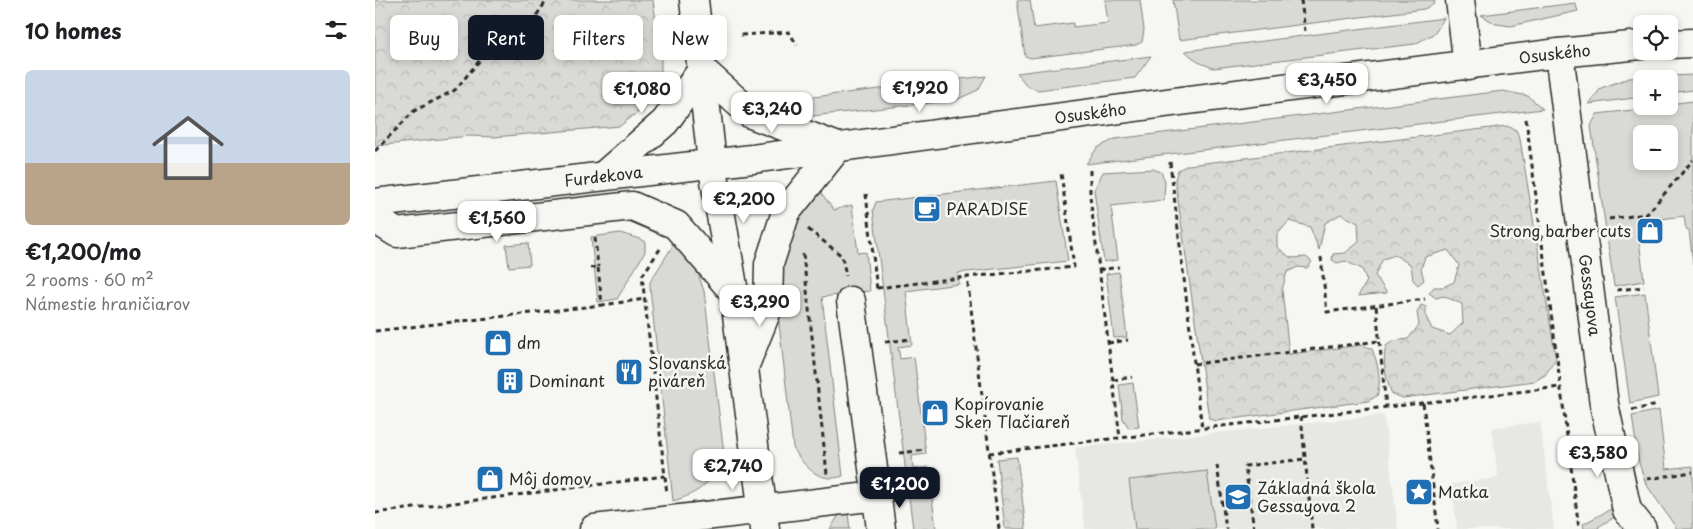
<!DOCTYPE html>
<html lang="en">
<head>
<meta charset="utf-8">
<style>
  :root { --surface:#fff; --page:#f6f6f6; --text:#202124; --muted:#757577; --line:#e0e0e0; --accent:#111827 }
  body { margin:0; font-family:"Playpen Sans",sans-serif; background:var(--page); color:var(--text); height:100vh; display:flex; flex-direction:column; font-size:19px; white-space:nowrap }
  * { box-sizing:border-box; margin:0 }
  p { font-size:16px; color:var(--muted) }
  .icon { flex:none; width:28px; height:28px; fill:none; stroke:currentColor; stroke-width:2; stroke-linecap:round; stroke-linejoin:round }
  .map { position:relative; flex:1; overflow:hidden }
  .drawer { display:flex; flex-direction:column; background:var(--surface); width:375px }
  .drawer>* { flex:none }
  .hud { position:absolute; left:15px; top:15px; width:475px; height:45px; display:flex; gap:10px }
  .controls { position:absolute; left:1258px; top:15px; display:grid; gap:10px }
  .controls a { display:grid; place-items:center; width:45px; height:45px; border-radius:8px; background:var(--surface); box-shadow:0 2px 8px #0003; font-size:25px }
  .price { position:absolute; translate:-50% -42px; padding:0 11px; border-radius:10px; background:#fff; color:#222; font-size:16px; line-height:32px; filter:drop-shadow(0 1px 2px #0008) }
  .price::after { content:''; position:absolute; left:50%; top:30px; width:15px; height:11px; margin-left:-8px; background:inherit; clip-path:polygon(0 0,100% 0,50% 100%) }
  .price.selected { background:var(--accent); color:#fff }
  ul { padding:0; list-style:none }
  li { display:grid; align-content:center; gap:10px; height:265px; padding:0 25px }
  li+li { border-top:1px solid var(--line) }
  li span { display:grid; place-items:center; height:155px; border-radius:8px; color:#555 }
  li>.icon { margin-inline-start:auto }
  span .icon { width:90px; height:90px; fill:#fffc; stroke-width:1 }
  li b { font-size:21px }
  h2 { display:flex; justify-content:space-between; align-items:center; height:60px; padding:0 25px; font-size:21px }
  .chip { padding:0 18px; border-radius:8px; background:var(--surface); box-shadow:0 2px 8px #0003; font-size:18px; line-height:45px }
  .chip.selected { background:var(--accent); color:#fff }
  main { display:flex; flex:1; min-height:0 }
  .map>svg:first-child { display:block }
</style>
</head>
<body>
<main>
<section class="drawer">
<h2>10 homes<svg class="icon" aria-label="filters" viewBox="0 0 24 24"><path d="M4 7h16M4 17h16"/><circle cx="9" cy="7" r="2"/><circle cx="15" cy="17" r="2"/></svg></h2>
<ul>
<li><span style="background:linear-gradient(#c9d6e8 60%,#b9a48a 0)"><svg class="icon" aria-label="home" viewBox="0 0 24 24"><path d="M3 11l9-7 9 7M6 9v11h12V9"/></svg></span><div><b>€1,200/mo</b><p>2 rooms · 60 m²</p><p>Námestie hraničiarov</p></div></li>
</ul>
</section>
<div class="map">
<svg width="1318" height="529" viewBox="0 0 1318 529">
  <defs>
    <pattern id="park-crowns" width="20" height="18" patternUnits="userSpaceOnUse" patternTransform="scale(1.25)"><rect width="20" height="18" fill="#d9d9d5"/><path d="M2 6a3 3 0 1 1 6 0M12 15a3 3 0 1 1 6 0" fill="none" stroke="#babab7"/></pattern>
  </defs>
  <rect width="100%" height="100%" fill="#f6f6f2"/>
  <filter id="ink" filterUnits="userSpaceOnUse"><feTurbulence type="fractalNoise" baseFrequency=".02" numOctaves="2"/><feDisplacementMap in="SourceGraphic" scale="10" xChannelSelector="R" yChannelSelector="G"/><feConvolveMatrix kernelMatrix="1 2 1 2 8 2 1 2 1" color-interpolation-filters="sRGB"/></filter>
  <g filter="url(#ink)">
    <path fill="#e7e7e3" d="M1009 415 1023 529H710L700 448Z
      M1165 422 1179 529H1082L1077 484 1123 478 1117 428Z"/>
    <path fill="#d9d9d5" stroke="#828280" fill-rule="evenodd" d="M642 0H655L659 28 698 23V27L733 23 730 0H765L769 30 767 42 761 45 656 58 650 56Z
      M798 0H1060L1059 4 1049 9 804 40Z
      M1200 3 1203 11 1136 26 1121 24 1106 15Z
      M1069 18 1060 33 1040 44 838 68 823 62 810 51Z
      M776 56 760 78 663 90 652 86 642 73Z
      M1318 75V90L1294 93V79H1266V97L1214 104 1226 88 1254 78Z
      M611 76 603 90 581 100 428 117H412L393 106 397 102Z
      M1128 91 1153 96 1168 109 711 164 722 148 740 139Z
      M1318 101V264L1314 230 1311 229 1309 216 1262 222 1269 281 1239 286 1216 126 1222 114 1294 106V104ZM1266 134H1294V161H1266Z
      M778 169 786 172 790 181 789 200 736 206 743 260 729 262 719 190 728 172Z
      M681 181 693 261 583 273 584 284 531 291 537 345 523 347 525 359 539 357 551 454 537 456 538 469 553 467 561 529H538L498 210 501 202Z
      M446 193 459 210 477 205 483 253 491 252 495 291 447 297 468 476C444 484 428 466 418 447L401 297 400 274 425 209Z
      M245 233 265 239 270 242V252L242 299 223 302 216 237Z
      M302 239 320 265 329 291 349 454C340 480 324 494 298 501L275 288V282Z
      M153 243 155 265 134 267 131 245Z
      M744 272 752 337 739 338 731 274Z
      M1270 293 1283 397 1255 403 1240 297Z
      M758 383 764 427 754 428 748 419 744 385Z
      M1284 410 1291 469 1318 466V529H1302L1271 484 1264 463 1257 416Z
      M832 471 840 529H760L754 480Z
      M1236 509 1240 517 1223 527 1224 529H1209L1208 524Z
      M473 514 475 529H455L464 515Z"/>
    <path fill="url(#park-crowns)" stroke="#828280" d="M11 0H278L286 57V74L272 105 245 126 119 137 94 136 0 146V1Z
      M1132 126 1141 130 1145 139 1181 359 1170 375 1160 381 1028 398 1017 394C1011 381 1007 360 1011 346L1018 341 1033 339 1044 325 1042 312 1046 305 1051 307V317L1057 329 1075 335 1088 323 1087 304 1068 296 1061 298 1054 293 1059 287H1068L1079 282 1084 265 1073 250 1050 257 1046 269 1049 280 1043 285 1038 280 1036 265 1020 255 1008 259 1000 275 1012 293 983 296 992 281 987 269 970 261 962 263 957 260 958 254 970 253 984 242 983 223 966 214 950 223 944 250 935 227 914 221 902 235V247L916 258 931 257 937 262 932 268 923 267 912 272 907 290 914 354 987 345 997 349C1003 363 1007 381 1002 396L993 401 841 421 834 419 800 179 803 170 813 165Z
      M642 457 651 529H630L622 459Z"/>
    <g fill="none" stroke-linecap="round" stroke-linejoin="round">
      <defs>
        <g id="street">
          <path d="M319 0 337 163"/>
          <path d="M1085 0 1093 66"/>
          <path id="s1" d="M1184 53 1229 404 1252 510 1267 529"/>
          <path d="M327 70 376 114 463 147"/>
          <path d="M228 176 290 122 327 70"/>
          <path d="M476 301 506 529"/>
          <path d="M219 529 502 496"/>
        </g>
        <g id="secondary">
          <path d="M1294 44 1318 43"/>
          <path d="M337 163 359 292 390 529"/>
          <path id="s2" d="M0 203 377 159 798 102 1184 53 1266 45"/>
          <path d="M0 219 22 233 257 206 301 225 359 292"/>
          <path d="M370 365 393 308 394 264 411 212 463 147"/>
        </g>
      </defs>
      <use href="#street" stroke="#2b2b2b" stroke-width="31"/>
      <use href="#secondary" stroke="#2b2b2b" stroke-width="31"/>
      <path stroke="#2b2b2b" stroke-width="3" stroke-dasharray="5 4" stroke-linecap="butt" d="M926 0 930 31
        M366 35 414 32 422 45
        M1151 119 1204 529
        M0 151 39 111 80 90 110 54 146 38 172 0
        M795 162 827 429
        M715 170V196L745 438
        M491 194 502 290
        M1234 219 1272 214 1318 160
        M433 229 467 256 471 276
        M220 238 223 267
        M285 249 267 276 292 494
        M428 254 452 474
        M946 257 952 312 1050 299
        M215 268 223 267 227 305 270 299
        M724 270 744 267
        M502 288 592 277
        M1242 290 1269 287
        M1001 306 1011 407
        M0 331 227 305
        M510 342 536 339
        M733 343 753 340
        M819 364 1004 341
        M738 380 757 377
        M1048 403 1063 529
        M1257 410 1283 405
        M926 416 937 529
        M524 453 551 450
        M614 453 1185 387
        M842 465 851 529
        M1272 479 1318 472
        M0 513 290 476
        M624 529 592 277 699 267 686 173
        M879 529 870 466 930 459"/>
      <use href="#street" stroke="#f6f6f2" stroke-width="28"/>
      <use href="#secondary" stroke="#f6f6f2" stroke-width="28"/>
    </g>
  </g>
  <defs>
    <symbol id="cafe-square" viewBox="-11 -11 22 22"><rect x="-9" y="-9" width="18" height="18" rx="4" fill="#1f6fb2" stroke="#f6f6f2"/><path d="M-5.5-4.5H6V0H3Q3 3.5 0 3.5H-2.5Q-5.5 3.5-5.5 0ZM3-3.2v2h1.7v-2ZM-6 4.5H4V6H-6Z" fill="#fff"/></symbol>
    <symbol id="shop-square" viewBox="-11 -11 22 22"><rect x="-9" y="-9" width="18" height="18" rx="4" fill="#1f6fb2" stroke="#f6f6f2"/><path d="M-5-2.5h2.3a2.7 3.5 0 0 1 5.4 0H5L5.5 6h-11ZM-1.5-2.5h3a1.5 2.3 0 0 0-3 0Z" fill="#fff"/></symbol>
    <symbol id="restaurant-square" viewBox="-11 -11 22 22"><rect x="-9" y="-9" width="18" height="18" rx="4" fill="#1f6fb2" stroke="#f6f6f2"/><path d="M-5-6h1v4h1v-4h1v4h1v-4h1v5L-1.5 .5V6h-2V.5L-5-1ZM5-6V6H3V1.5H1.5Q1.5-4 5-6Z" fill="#fff"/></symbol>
    <symbol id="building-square" viewBox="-11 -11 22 22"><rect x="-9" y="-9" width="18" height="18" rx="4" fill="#1f6fb2" stroke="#f6f6f2"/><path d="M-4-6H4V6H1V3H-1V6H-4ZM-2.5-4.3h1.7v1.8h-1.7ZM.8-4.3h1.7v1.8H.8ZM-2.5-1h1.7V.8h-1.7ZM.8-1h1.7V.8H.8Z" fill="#fff"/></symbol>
    <symbol id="sight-square" viewBox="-11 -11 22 22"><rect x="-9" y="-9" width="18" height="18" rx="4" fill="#1f6fb2" stroke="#f6f6f2"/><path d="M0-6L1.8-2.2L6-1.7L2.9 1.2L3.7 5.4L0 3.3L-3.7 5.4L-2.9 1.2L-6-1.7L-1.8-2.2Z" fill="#fff"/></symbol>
    <symbol id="school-square" viewBox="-11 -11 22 22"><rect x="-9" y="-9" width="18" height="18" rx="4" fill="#1f6fb2" stroke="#f6f6f2"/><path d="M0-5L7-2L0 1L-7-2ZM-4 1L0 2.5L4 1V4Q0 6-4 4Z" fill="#fff"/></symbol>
  </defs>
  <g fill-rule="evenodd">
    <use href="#cafe-square" x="536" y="193" width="32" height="32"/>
    <use href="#shop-square" x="1259" y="215" width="32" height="32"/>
    <use href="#shop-square" x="107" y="327" width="32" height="32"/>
    <use href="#restaurant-square" x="238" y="356" width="32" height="32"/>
    <use href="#building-square" x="119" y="365" width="32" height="32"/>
    <use href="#shop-square" x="544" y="397" width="32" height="32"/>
    <use href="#shop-square" x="99" y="463" width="32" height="32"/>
    <use href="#sight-square" x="1028" y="476" width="32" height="32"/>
    <use href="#school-square" x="847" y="481" width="32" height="32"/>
  </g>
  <g text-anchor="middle" stroke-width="5" stroke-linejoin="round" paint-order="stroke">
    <g font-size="16" fill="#2b2b2b" stroke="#f6f6f2">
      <text dy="6" stroke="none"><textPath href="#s2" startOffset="1189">Osuského</textPath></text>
      <text dy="6" stroke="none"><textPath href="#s2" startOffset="721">Osuského</textPath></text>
      <text dy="6" stroke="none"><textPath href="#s2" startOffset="230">Furdekova</textPath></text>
      <text dy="6" stroke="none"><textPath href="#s1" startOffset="244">Gessayova</textPath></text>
    </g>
    <g font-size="16" fill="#2b2b2b" stroke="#f6f6f2" text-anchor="start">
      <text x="571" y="215">PARADISE</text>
      <text x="1256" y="237" text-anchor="end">Strong barber cuts</text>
      <text x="142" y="349">dm</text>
      <text x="273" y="369">Slovanská<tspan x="273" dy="18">piváreň</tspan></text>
      <text x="154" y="387">Dominant</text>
      <text x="579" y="410">Kopírovanie<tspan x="579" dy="18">Sken Tlačiareň</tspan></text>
      <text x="134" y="485">Môj domov</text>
      <text x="882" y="494">Základná škola<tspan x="882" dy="18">Gessayova 2</tspan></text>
      <text x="1063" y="498">Matka</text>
    </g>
  </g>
</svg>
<div class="controls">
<a><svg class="icon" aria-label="locate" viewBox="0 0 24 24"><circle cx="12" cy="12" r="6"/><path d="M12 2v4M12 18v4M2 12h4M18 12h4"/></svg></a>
<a>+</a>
<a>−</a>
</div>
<b class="price" style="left:952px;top:105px">€3,450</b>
<b class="price" style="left:545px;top:113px">€1,920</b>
<b class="price" style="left:267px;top:114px">€1,080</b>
<b class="price" style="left:397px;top:134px">€3,240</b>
<b class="price" style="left:369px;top:224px">€2,200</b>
<b class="price" style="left:122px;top:243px">€1,560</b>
<b class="price" style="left:385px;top:327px">€3,290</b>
<b class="price" style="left:1223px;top:478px">€3,580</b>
<b class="price" style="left:358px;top:491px">€2,740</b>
<b class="price selected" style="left:525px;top:509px">€1,200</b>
<div class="hud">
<a class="chip">Buy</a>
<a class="chip selected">Rent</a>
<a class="chip">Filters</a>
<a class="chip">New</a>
</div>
</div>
</main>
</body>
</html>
